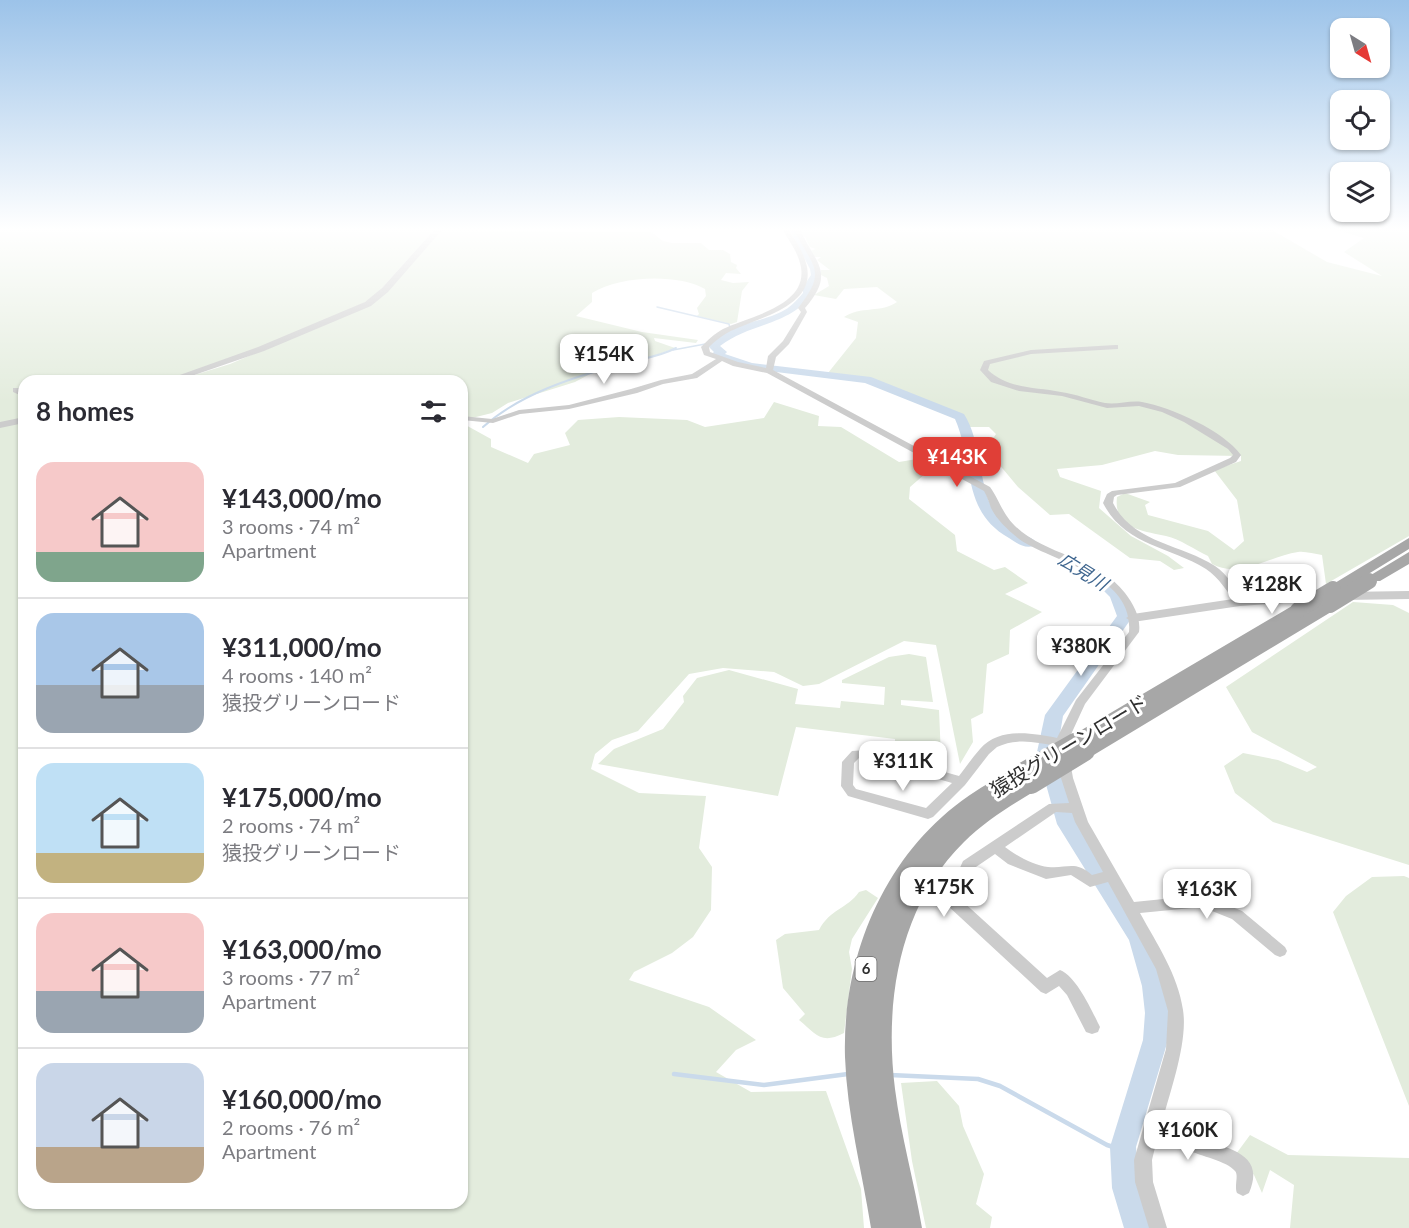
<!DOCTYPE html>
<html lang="en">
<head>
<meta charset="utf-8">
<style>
  :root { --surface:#fff; --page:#f7f7f7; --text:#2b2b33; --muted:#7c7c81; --line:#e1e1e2; --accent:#e03f37 }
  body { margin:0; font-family:Lato,"Noto Sans JP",sans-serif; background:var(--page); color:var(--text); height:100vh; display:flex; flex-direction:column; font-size:22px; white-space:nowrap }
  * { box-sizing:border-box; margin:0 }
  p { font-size:20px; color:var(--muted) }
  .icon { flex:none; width:33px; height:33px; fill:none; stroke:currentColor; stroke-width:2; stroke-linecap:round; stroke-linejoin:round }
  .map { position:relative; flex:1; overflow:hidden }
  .panel { position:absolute; left:18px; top:375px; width:450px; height:834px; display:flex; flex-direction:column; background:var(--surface); border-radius:18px; box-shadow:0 2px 4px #0004 }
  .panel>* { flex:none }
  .needle { width:39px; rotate:143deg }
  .controls { position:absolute; left:1330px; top:18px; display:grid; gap:12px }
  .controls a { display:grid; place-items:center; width:60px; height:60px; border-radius:12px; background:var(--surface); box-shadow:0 2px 4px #0004; font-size:30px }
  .price { position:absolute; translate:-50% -51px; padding:0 14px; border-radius:12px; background:#fff; color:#222; font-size:20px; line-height:39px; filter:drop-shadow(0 2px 3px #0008) }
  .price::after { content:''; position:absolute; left:50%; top:36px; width:18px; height:14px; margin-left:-9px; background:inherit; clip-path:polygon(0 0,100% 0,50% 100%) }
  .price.on { background:var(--accent); color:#fff }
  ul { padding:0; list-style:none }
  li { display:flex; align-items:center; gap:18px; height:150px; padding:0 18px }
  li+li { border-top:2px solid var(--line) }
  li span { display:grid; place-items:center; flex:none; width:168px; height:120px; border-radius:18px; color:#555 }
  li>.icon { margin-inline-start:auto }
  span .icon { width:72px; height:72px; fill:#fffc; stroke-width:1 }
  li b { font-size:26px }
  h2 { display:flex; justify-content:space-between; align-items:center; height:72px; padding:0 18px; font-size:26px }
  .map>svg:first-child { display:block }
</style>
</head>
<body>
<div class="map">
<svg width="1409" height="1228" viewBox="0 0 1409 1228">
  <rect width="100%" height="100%" fill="#fff"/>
  <path fill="#e3ecdd" d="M0 230H434L374 297 337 318 261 348 164 381H24V418L0 423Z
    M440 230 651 232 663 241 672 243H701L709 250H723L730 254 731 262 737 265 736 268 741 274 726 273 721 280 733 283 749 282 742 291 737 322 731 324 697 316 699 314 697 308 706 296 705 289C677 273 619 276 592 293V302L576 316 642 332 698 340 696 343 654 338 655 341 675 348 651 357 592 373 575 382 508 403 492 413 464 420 462 423 491 439V447L528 463 534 454 570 445 565 433 578 420 619 417 687 420 705 427 764 418 774 402 819 416 818 426 841 427 899 462 917 459 932 468 910 487 909 499 955 535 957 551 994 570 1005 567 1028 583 1005 594 1042 612 1010 630 1009 654 987 664 983 713 971 719 973 742 960 764 936 645 904 641 819 684 803 686 774 672 723 668 689 674 638 731 612 740 595 754 591 769 639 793 706 796 699 848 712 867 711 910 693 937 672 953 634 972 629 980 709 1007 756 1040 736 1050 716 1072 751 1092 826 1091 861 1189 864 1228H0V427L24 422V1203H462V381H175L230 364 371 304Z
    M792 230H1272L1327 262 1382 276 1344 252 1364 238 1336 230H1409V536L1326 584 1322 555C1314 554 1305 551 1298 552 1270 556 1239 579 1212 564L1208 556C1195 550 1180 539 1166 536 1144 531 1113 529 1117 497L1125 493 1150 502 1145 505 1148 515 1208 531 1234 550 1244 541 1237 500 1214 470 1241 461V456L1178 455 1155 451 1102 465 1057 469 1060 477 1101 491 1099 508 1131 536 1168 556 1184 568 1174 570 1160 561 1130 558 1069 514 1050 515 1018 487 993 457 983 452 977 438 994 437 996 434 989 427H967L962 417 954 413 870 380 828 373 856 338 858 322 844 317C860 306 882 313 897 302L877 287 844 289 836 299 814 295 829 286 827 278 821 275V270H830L817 260 821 257H814L810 251 816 249 810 247 805 237 792 235Z
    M1353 602 1393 605 1409 613V865L1273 822 1235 793 1224 766 1243 753 1278 760 1307 772 1317 767 1252 732 1226 687Z
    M909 654 926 657 933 702 901 700V705L939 710 941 756 895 751V739L796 727 778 796 598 764 614 749 663 729 684 702 683 696 697 678 729 670 798 689 795 704 840 708 841 701 884 705 885 687 842 683V680L889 657Z
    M1404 876 1409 878V1106L1333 912 1346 896 1372 877Z
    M866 890 878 898 852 939 849 952 852 969 844 1033C821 1045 816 1034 799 1020L805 1014 783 988 776 940 785 934 819 930C830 909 847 909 859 892Z
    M937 1081 959 1106 963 1126 984 1174 976 1204 992 1217 990 1228H926L912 1161 901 1083Z
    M1250 1135 1288 1155 1409 1158V1228H1290L1294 1185 1270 1170 1262 1193 1254 1175 1236 1154Z"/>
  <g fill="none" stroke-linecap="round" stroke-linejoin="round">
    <path stroke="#cadaeb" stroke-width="1.5" d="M657 307 729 324 730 328
      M673 350 716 342"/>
    <path stroke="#cadaeb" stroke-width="2" d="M483 427C520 394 571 378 618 365 638 359 657 358 676 348"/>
    <path stroke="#cadaeb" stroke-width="4.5" d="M674 1074 764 1085 848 1074
      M890 1075 978 1079 1000 1086 1107 1145 1123 1150"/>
    <path fill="#cadaeb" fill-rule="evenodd" d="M790 230H799L820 269 821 275 813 287V294C787 327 751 322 720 346L727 352 725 354 752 363 871 377 964 414C984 445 977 496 1001 521 1009 529 1024 534 1034 540L1037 543 1034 546C1024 549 1017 543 1009 538 961 511 975 465 955 419L865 383 751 369 712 357 710 355 714 352 708 346C726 323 757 324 781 312 790 308 796 301 803 293V287L811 275 810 269Z
      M1098 572C1116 577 1130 599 1133 616L1063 716 1057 752 1076 820 1145 926 1156 948 1166 986 1169 1013 1168 1040 1136 1147 1140 1188 1152 1228H1124L1112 1188 1110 1147 1143 1040 1145 1013 1142 986 1129 940 1057 824 1037 752 1045 715 1117 616 1110 597 1090 577Z"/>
    <path fill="#ccc" fill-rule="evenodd" d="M783 230H789C795 240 803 251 806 263 819 308 754 318 727 333 720 337 714 342 709 347L710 352 738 362 766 368 768 356 783 341 801 312 798 308C828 270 813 268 794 230H800C817 265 835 273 805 308L807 312 789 344 776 357 773 370 990 487C1003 506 1002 516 1022 532 1055 557 1099 559 1125 593 1134 605 1141 618 1139 632L1085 704 1067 743 1073 778 1088 822 1134 902 1203 895 1242 911 1285 947 1287 951 1285 955 1280 957 1275 955 1232 919 1202 907 1140 913C1157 944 1178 975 1183 1010 1188 1041 1171 1089 1163 1119 1174 1125 1185 1131 1196 1136 1224 1149 1267 1151 1249 1193L1243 1196 1237 1193C1234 1186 1239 1175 1235 1171 1227 1161 1200 1156 1188 1150 1178 1146 1168 1140 1158 1135L1152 1160 1153 1182 1167 1228H1149L1135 1182 1134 1160 1166 1049 1168 1011 1156 969 1108 882 1090 887 1071 875 1046 879 1041 877 1008 864 995 854 973 869 960 899 1047 978 1060 970C1077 977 1092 1011 1100 1027L1098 1032 1092 1034 1086 1032 1067 995 1059 986 1046 994 1041 992 947 905 945 901 963 861 1049 804 1069 803 1061 778 1055 746C1036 742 1016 738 997 747L989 754 965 785 933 817 928 819 848 796 841 786 842 762 852 751 867 750 959 776C966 767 972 758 980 749 999 727 1032 733 1057 738L1076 700 1129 632C1134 574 1053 563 1019 539 1008 530 997 520 991 508 989 502 987 496 984 491L767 373 733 366 722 361 697 378 663 384 637 393 569 409 520 414 493 423 462 420V416L492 419 519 410 569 405 631 389 661 380 692 374 716 359 704 355 701 347C708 340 714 334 723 329 749 316 812 306 800 263 797 251 789 241 783 230ZM859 758H867L952 783 926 808 856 789 853 785 854 763ZM1056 812 1072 813 1075 822 1103 872 1092 875C1075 860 1067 869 1048 867 1035 866 1015 855 1005 847Z
      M1115 345H1118V349L1031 354 990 364 988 370C1008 389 1035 387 1061 392 1076 394 1090 400 1105 403 1117 405 1130 400 1142 402 1171 407 1224 431 1241 455L1236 462 1180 487 1117 495 1114 497 1113 503C1133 543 1181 544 1215 566 1228 575 1236 589 1245 602L1244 604H1236C1228 592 1219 578 1206 569 1169 546 1125 546 1103 503L1107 494 1112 491 1175 483 1230 458 1233 455 1228 449 1184 422 1162 412 1139 406 1107 408 1062 396 1019 391 991 382 980 370 984 361 1031 350Z
      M13 388H19L24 392V397L13 392Z"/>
    <path fill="#ccc" fill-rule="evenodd" d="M434 230H442L388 292 371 306 264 351 177 381H163L258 347 365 302 382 288Z
      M24 417V423L0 428V422Z
      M1409 591V599L1344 600 1337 596 1344 592Z
      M1322 593 1327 594 1329 597 1327 600 1240 606 1133 622 1126 618 1133 614 1240 598Z"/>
    <path fill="#a7a7a7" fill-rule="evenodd" d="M1409 538V549L1339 592 1333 594 1325 589Z
      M1409 552V564L1380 581H1368L1366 578Z
      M1330 600 1338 605 1336 609 1092 756H1078L1076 749 1068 748 1065 743 1068 738 1292 606H1304L1306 610 1304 613Z
      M1024 765 1031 767 1034 772 1031 777 1038 779 1041 784 1038 789C1012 805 985 821 964 842 899 906 884 1002 895 1089 901 1136 914 1181 922 1228H871C862 1171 847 1115 845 1057 842 953 887 848 976 791 991 782 1007 770 1024 765Z"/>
    <path stroke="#a7a7a7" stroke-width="16" d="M1330 605 1369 581
      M1298 610 1333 589"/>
    <path stroke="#a7a7a7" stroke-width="20" d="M1024 772 1075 743
      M1031 784 1085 751"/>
  </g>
  <linearGradient id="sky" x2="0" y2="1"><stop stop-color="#9cc3e9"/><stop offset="0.57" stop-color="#fff"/><stop offset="1" stop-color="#fff" stop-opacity="0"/></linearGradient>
  <rect width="1409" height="402" fill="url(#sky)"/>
  <g text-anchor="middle" stroke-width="6" stroke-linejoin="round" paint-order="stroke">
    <rect fill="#fff" stroke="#6d6d6d" stroke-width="1.5" x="855.5" y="957" width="21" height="24" rx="4.5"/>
    <g font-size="15" font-weight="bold" fill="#2f2f2f">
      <text x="866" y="974">6</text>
    </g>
    <g font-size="18" font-style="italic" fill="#3f668f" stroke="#fff">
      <text transform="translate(1083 572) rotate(32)" y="6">広見川</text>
    </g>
    <g font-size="20" fill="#2f2f2f" stroke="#fff">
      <text transform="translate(1069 746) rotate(-31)" y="7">猿投グリーンロード</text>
    </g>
  </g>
</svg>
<div class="controls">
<a><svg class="needle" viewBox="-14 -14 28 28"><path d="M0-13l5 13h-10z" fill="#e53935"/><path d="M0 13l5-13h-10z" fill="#7c7c81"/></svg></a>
<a><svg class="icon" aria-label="locate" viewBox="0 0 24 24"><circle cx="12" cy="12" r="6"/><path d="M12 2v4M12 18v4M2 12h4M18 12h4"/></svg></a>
<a><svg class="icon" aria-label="layers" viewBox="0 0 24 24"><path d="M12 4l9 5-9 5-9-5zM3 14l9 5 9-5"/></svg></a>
</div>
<b class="price" style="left:604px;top:385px">¥154K</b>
<b class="price on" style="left:957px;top:488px">¥143K</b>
<b class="price" style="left:1272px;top:615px">¥128K</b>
<b class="price" style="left:1081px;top:677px">¥380K</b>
<b class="price" style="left:903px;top:792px">¥311K</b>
<b class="price" style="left:944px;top:918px">¥175K</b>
<b class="price" style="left:1207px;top:920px">¥163K</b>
<b class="price" style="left:1188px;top:1161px">¥160K</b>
<section class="panel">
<h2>8 homes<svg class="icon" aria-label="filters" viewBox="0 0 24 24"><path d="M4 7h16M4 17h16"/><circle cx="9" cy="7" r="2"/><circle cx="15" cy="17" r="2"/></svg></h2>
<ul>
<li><span style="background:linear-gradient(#f6c9c9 75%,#7fa58c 0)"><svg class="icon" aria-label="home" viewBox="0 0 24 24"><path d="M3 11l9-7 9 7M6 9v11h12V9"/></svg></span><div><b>¥143,000/mo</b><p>3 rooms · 74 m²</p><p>Apartment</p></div></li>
<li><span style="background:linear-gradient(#a9c7e8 60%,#9aa5b1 0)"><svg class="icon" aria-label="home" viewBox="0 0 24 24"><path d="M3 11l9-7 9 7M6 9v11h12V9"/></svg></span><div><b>¥311,000/mo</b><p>4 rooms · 140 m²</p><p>猿投グリーンロード</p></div></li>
<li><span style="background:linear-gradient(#bfe0f5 75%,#c2b280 0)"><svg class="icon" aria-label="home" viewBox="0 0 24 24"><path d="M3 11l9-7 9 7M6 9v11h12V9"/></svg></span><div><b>¥175,000/mo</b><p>2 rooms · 74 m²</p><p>猿投グリーンロード</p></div></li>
<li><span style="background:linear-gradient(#f6c9c9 65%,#9aa5b1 0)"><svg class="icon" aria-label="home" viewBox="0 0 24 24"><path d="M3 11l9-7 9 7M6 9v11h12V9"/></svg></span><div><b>¥163,000/mo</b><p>3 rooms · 77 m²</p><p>Apartment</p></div></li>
<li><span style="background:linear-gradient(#c9d6e8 70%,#b9a48a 0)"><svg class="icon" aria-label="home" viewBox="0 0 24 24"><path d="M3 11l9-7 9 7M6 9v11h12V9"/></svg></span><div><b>¥160,000/mo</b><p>2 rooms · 76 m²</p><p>Apartment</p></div></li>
</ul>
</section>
</div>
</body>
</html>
